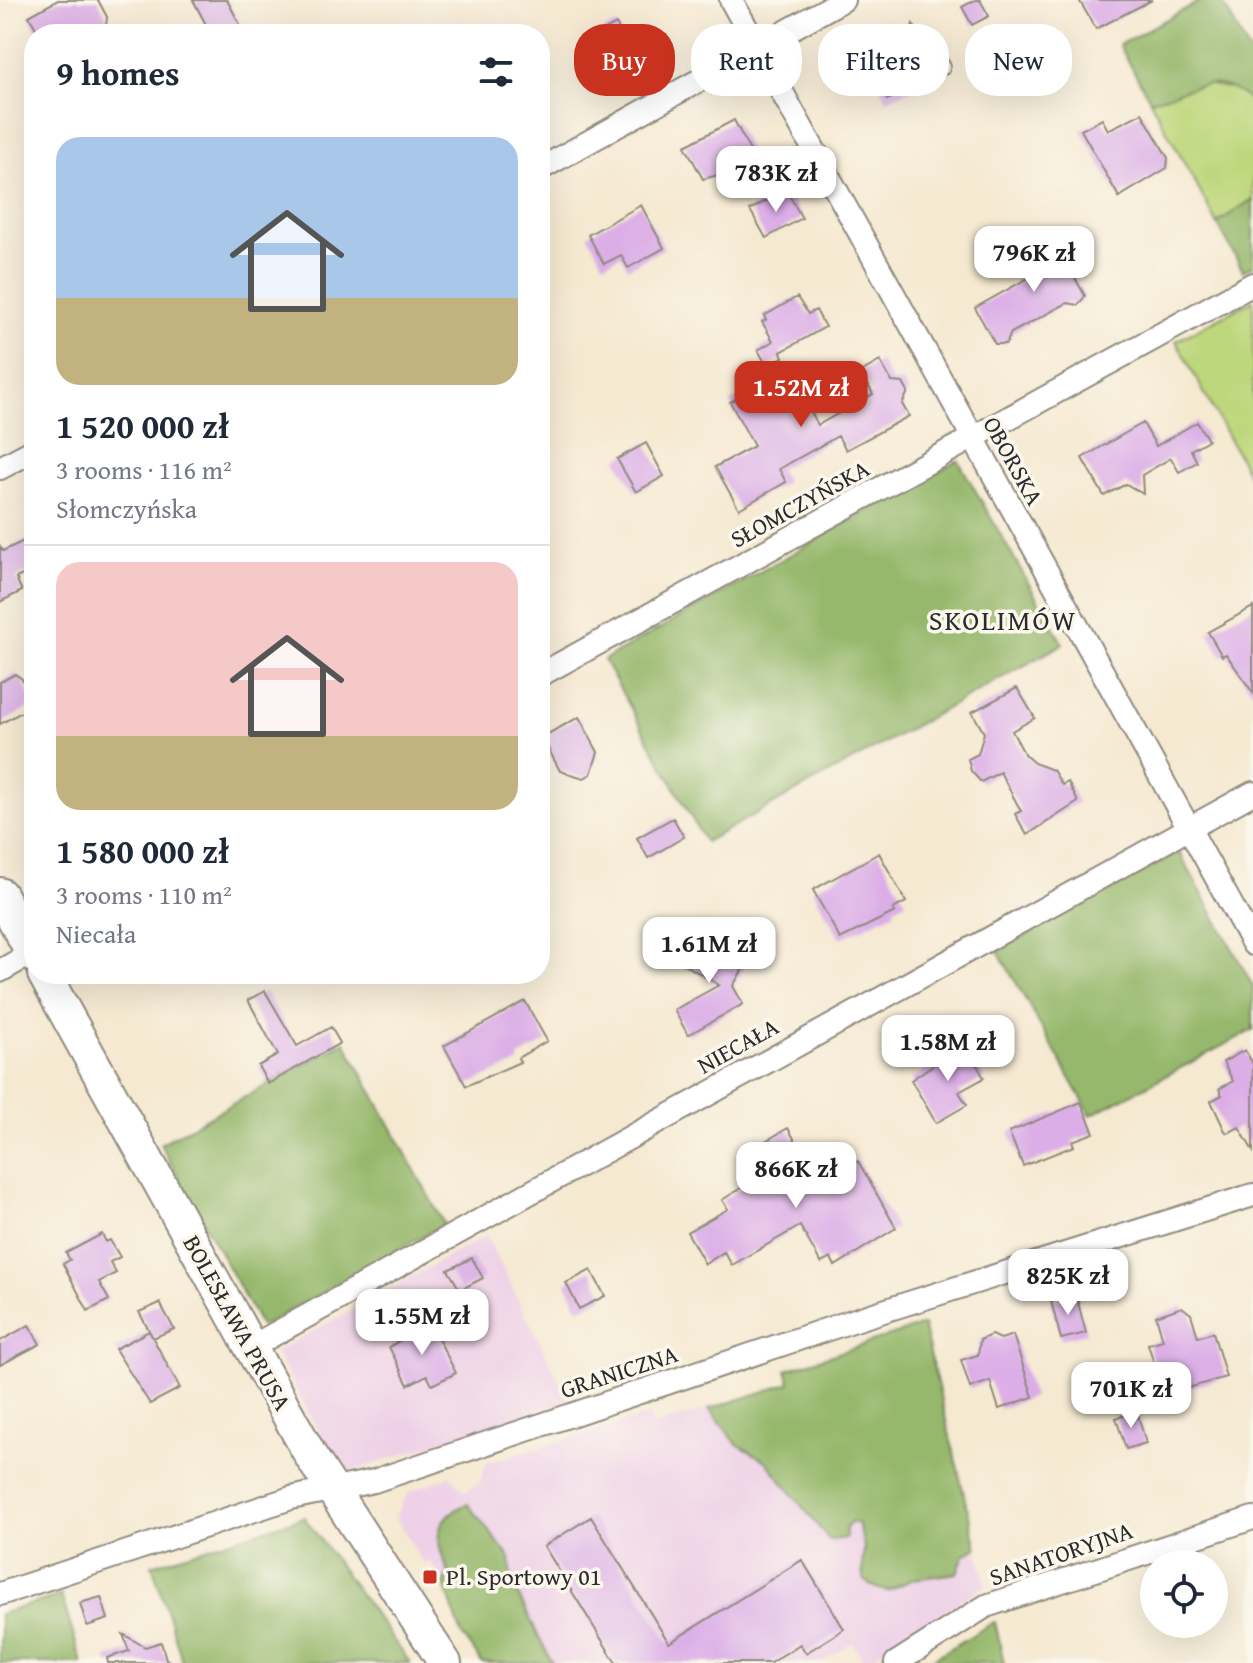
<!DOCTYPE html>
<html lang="en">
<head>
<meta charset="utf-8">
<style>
  :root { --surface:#fff; --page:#f6f6f7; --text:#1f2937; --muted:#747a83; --line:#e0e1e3; --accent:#c8321e }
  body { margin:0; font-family:"Gentium Book Plus",serif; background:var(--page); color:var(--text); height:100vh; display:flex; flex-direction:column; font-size:30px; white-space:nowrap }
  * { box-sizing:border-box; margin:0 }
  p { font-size:26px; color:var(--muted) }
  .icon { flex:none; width:44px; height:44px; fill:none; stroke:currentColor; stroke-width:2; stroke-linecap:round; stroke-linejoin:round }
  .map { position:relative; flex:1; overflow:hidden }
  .details { position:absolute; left:24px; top:24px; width:526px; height:960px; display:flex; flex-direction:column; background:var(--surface); border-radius:32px; box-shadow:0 8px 32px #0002 }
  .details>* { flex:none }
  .top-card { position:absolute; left:574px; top:24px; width:558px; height:72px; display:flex; gap:16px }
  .fabs { position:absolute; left:1140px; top:1550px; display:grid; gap:16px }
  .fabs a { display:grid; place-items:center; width:88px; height:88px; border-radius:50%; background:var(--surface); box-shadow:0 8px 32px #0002; font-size:40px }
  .price { position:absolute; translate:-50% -68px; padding:0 18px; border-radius:16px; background:#fff; color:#222; font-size:26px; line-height:52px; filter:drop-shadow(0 2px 4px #0008) }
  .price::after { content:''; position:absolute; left:50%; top:48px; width:24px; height:18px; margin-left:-12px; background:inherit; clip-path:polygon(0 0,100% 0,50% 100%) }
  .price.selected { background:var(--accent); color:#fff }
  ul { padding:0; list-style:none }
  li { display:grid; align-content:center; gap:16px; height:424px; padding:0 32px }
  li+li { border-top:2px solid var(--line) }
  li span { display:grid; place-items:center; height:248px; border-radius:24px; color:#555 }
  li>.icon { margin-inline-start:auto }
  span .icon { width:144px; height:144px; fill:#fffc; stroke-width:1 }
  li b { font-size:34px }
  h2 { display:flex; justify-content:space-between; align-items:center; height:96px; padding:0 32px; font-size:34px }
  .tag { padding:0 28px; border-radius:32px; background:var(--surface); box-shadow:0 8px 32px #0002; font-size:28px; line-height:72px }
  .tag.selected { background:var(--accent); color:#fff }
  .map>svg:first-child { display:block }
</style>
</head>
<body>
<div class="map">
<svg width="1253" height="1663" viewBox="0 0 1253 1663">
  <rect width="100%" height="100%" fill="#fbf7ec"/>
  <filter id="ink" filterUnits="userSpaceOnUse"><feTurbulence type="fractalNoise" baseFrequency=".0125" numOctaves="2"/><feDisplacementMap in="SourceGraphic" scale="16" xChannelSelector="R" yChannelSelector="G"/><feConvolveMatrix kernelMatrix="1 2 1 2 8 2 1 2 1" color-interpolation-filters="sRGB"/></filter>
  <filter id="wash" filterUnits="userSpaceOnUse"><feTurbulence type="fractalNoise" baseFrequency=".006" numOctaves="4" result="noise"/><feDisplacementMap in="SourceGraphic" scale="32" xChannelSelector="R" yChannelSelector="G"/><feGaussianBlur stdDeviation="1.8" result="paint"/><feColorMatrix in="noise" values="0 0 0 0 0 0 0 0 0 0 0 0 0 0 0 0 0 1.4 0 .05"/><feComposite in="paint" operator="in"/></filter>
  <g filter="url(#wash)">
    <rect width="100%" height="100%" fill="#f5e9d1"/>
    <path fill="#eed0e7" d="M486 1236 569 1400 343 1474 275 1352Z
      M923 1325 986 1585 864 1662 853 1643 820 1663H482L462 1635 444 1584 430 1561 424 1564 395 1517 409 1492 450 1476 465 1491 479 1483 487 1463 649 1415 653 1426 709 1409 790 1383 786 1370Z"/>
    <path fill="#bdd77c" stroke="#748154" stroke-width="2" d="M1200 83 1238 90 1253 103V199L1217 223 1150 100Z
      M1253 300V483L1176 341Z"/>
    <path fill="#96b86c" stroke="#60724c" stroke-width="2" d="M1202 0H1221L1253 58V103C1212 68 1193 92 1150 100L1119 45Z
      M1253 199V266L1243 271 1217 223Z
      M958 460 1063 644 705 842 604 660Z
      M1179 852 1253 986V1030L1091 1115 998 951Z
      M345 1042 444 1224 261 1327 160 1144Z
      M923 1325 977 1548 964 1555 957 1573 913 1579 888 1591C856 1585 862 1574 864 1549 864 1542 860 1531 858 1524L852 1522 846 1528V1538L829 1540 766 1461 737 1444 709 1409 790 1383 786 1370Z
      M468 1504 510 1558 512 1583 552 1663H482L462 1635 444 1584 449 1573C435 1542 430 1518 468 1504Z
      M304 1517 410 1663H183L152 1565Z
      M61 1595 82 1663H0V1614Z
      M995 1622 1004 1663H926L994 1622Z"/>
    <g id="blocks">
      <path fill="#dbaee7" d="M58 0H98L107 17 106 26 90 34H39L29 16Z
        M193 0H227L245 34H211Z
        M975 0H980L989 16 972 25 962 7Z
        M1079 0H1152L1096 29Z
        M616 24 631 51 606 66 590 38Z
        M913 24 922 40 933 34 951 65 949 73 887 100 870 69 881 62 885 50 892 51 907 43Z
        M1142 113 1168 158 1167 168 1119 197 1081 130 1102 119 1108 130Z
        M734 120 751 153 742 158 737 170 703 179 685 146Z
        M786 190 802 218 766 238 750 210Z
        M641 205 664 248 628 268 621 255 604 264 588 235Z
        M1050 234 1076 243 1068 265 1085 296 1078 305 1067 303 1011 333 1006 344H995L975 308 1037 273Z
        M797 297 808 314 816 310 825 327 781 352 783 357 767 366 758 350 773 341 762 322 766 320 764 316Z
        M880 361 892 382 903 383 908 392 902 404 909 416 846 450 838 436 779 469 786 482 739 509 715 467 754 446 730 402 788 370 818 425 873 394 861 372Z
        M1197 422 1208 440 1191 450 1197 462 1179 472 1171 458 1142 475 1143 494 1126 484 1104 496 1082 458 1143 423 1156 446Z
        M646 443 664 476 636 492 617 459Z
        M34 536V570L16 578 22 591 0 602V546L3 551Z
        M1253 607V693L1226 654 1222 656 1208 632Z
        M15 674 22 679 34 705 0 724V682Z
        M1017 688 1035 718 1012 731 1025 755 1034 763 1053 770 1062 785 1068 782 1078 802 1027 835 1015 814 1021 811 1000 772 981 782 971 771 968 759 978 754 984 733 972 712Z
        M579 717 598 752 591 774 584 778 560 771 542 737Z
        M673 818 684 837 648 858 637 838Z
        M879 853 906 902 893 909 895 912 840 939 813 890Z
        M689 934 744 967 733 986 743 1004 688 1035 674 1010 719 985 675 959Z
        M265 991 297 1046 331 1027 340 1043 268 1084 258 1066 278 1055 248 1000Z
        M525 1001 547 1041 518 1058 520 1062 466 1086 444 1046Z
        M965 1043 984 1078 959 1092 967 1105 936 1123 911 1080Z
        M1245 1050 1253 1064V1151L1239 1127 1228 1133 1225 1131 1211 1101 1222 1095 1219 1089 1233 1081 1223 1062Z
        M1081 1102 1094 1133 1072 1141 1074 1146 1023 1166 1009 1132Z
        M788 1128 819 1183 858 1161 896 1228 835 1266 831 1258 821 1263 800 1226 732 1265 724 1252 705 1264 687 1232 728 1209 722 1200 770 1170 757 1146Z
        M102 1234 106 1242 110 1240 120 1257 110 1262 116 1273 99 1282 109 1300 88 1311 63 1264 70 1260 66 1253Z
        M472 1258 483 1278 460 1290 448 1270Z
        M591 1270 605 1296 579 1309 566 1283Z
        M1076 1295 1086 1333 1061 1339 1051 1301Z
        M160 1303 174 1329 153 1338 139 1312Z
        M1182 1307 1191 1314 1198 1337 1213 1332 1226 1377 1164 1395 1148 1344 1163 1340 1156 1316Z
        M430 1323 456 1373 432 1385 427 1375 408 1385 389 1347Z
        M29 1325 40 1344 0 1365V1341Z
        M149 1331 180 1388 150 1404 115 1349Z
        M991 1335 1001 1339 1013 1335 1033 1397 999 1409 990 1381 970 1388 961 1360 978 1355 980 1340Z
        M1137 1412 1146 1443 1126 1449 1116 1418Z
        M591 1517 669 1643 802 1560 844 1629 806 1653 800 1644 770 1663H616L544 1546Z
        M101 1597 108 1619 87 1626 80 1603Z
        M123 1634 145 1647 161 1642 166 1659 172 1663H108L107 1658 129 1651Z"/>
    </g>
  </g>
  <g filter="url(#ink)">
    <use href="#blocks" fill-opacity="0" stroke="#908a7e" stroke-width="2"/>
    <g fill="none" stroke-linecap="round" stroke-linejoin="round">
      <defs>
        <path id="street" d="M731 0 1253 944
          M540 169 843 0
          M0 468 34 450
          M540 675 1253 284
          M0 971 34 952
          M251 1347 1253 793
          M0 1594 291 1498 374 1481 861 1318 1253 1195
          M896 1663 986 1606 1253 1518"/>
        <path id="secondary" d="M0 894 34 956
          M44 974 312 1458 445 1663"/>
      </defs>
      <use href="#street" stroke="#908a7e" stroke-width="26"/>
      <use href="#secondary" stroke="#908a7e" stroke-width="36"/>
      <use href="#street" stroke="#fff" stroke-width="22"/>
      <use href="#secondary" stroke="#fff" stroke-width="32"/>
    </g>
  </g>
  <rect fill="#c8321e" stroke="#fbf7ec" stroke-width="3" x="422" y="1569" width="16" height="16" rx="4"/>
  <g text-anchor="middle" stroke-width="7" stroke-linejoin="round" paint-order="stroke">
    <g font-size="24" fill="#2b2b2b" stroke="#fbf7ec">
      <text transform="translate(1013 461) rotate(61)" y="8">OBORSKA</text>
      <text transform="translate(800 504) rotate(-29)" y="8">SŁOMCZYŃSKA</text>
      <text transform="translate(738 1046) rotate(-29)" y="8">NIECAŁA</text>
      <text transform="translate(237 1323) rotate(61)" y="8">BOLESŁAWA PRUSA</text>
      <text transform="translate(619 1372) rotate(-18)" y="8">GRANICZNA</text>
      <text transform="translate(1061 1554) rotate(-19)" y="8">SANATORYJNA</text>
    </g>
    <g font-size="24" fill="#2b2b2b" stroke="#fbf7ec" text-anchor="start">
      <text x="446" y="1585">Pl. Sportowy 01</text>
    </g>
    <g font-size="28" letter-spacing="2" fill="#2b2b2b" stroke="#fbf7ec">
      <text x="1003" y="630">SKOLIMÓW</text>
    </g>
  </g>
</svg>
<div class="fabs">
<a><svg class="icon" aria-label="locate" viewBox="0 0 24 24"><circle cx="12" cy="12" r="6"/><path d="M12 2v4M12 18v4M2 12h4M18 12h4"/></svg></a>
</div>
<b class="price" style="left:776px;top:214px">783K zł</b>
<b class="price" style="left:1034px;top:294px">796K zł</b>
<b class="price selected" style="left:801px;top:429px">1.52M zł</b>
<b class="price" style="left:709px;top:985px">1.61M zł</b>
<b class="price" style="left:948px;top:1083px">1.58M zł</b>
<b class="price" style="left:796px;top:1210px">866K zł</b>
<b class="price" style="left:1068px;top:1317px">825K zł</b>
<b class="price" style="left:422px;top:1357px">1.55M zł</b>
<b class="price" style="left:1131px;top:1430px">701K zł</b>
<div class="top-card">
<a class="tag selected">Buy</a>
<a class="tag">Rent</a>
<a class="tag">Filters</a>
<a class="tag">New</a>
</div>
<section class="details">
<h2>9 homes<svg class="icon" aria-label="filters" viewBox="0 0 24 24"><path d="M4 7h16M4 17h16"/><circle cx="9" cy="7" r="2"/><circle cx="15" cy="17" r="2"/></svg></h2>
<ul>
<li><span style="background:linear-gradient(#a9c7e8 65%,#c2b280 0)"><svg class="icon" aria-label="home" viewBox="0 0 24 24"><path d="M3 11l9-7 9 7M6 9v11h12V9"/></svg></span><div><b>1 520 000 zł</b><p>3 rooms · 116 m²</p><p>Słomczyńska</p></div></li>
<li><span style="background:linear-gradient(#f6c9c9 70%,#c2b280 0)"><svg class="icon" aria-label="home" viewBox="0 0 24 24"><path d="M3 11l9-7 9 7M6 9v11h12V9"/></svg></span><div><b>1 580 000 zł</b><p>3 rooms · 110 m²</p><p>Niecała</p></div></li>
</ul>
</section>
</div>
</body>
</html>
